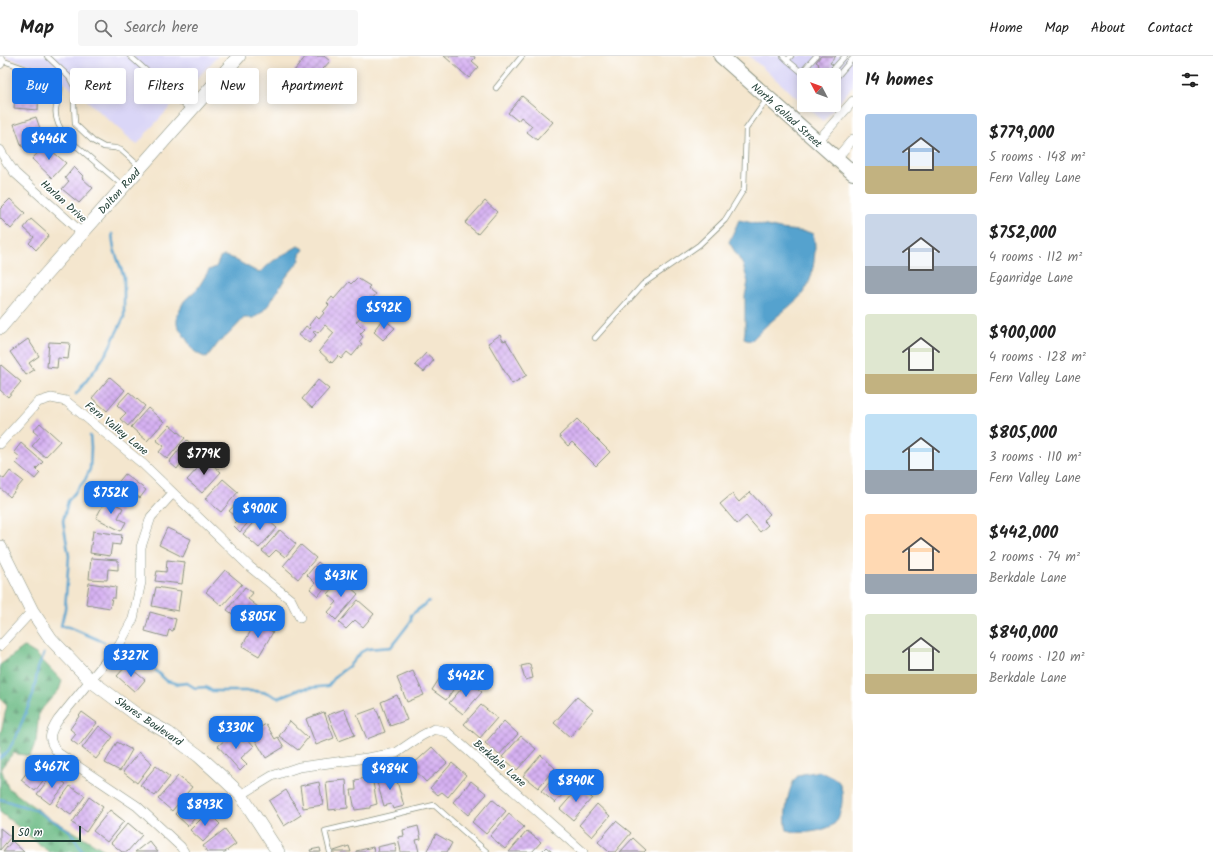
<!DOCTYPE html>
<html lang="en">
<head>
<meta charset="utf-8">
<style>
  :root { --surface:#fff; --page:#f6f6f6; --text:#222; --muted:#767676; --line:#e0e0e0; --accent:#1a73e8 }
  body { margin:0; font-family:Kalam,sans-serif; background:var(--page); color:var(--text); height:100vh; display:flex; flex-direction:column; font-size:15px; white-space:nowrap }
  * { box-sizing:border-box; margin:0 }
  p { font-size:13px; color:var(--muted) }
  .icon { flex:none; width:22px; height:22px; fill:none; stroke:currentColor; stroke-width:2; stroke-linecap:round; stroke-linejoin:round }
  .map { position:relative; flex:1; overflow:hidden }
  .details { display:flex; flex-direction:column; background:var(--surface); width:360px }
  .details>* { flex:none }
  .top-card { position:absolute; left:12px; top:12px; width:380px; height:36px; display:flex; gap:8px }
  .needle { width:26px; rotate:311deg }
  .fabs { position:absolute; left:797px; top:12px; display:grid; gap:8px }
  .fabs a { display:grid; place-items:center; width:44px; height:44px; border-radius:4px; background:var(--surface); box-shadow:0 2px 10px #0003; font-size:20px }
  .scale { position:absolute; left:12px; bottom:10px; width:69px; box-sizing:border-box; padding-left:4px; border:2px solid #1f3d34; border-top:0; font-size:11px; line-height:14px; white-space:nowrap; color:#1f3d34; -webkit-text-stroke:3px #fff; paint-order:stroke }
  .price { position:absolute; translate:-50% -34px; padding:0 9px; border-radius:8px; background:var(--accent); color:#fff; font-size:13px; line-height:26px; filter:drop-shadow(0 1px 2px #0008) }
  .price::after { content:''; position:absolute; left:50%; top:24px; width:12px; height:9px; margin-left:-6px; background:inherit; clip-path:polygon(0 0,100% 0,50% 100%) }
  .price.active { background:#222; color:#fff }
  ul { padding:0; list-style:none }
  li { display:flex; align-items:center; gap:12px; height:100px; padding:0 12px }
  li span { display:grid; place-items:center; flex:none; width:112px; height:80px; border-radius:4px; color:#555 }
  li>.icon { margin-inline-start:auto }
  span .icon { width:48px; height:48px; fill:#fffc; stroke-width:1 }
  li b { font-size:17px }
  h2 { display:flex; justify-content:space-between; align-items:center; height:48px; padding:0 12px; font-size:17px }
  .tag { padding:0 14px; border-radius:4px; background:var(--surface); box-shadow:0 2px 10px #0003; font-size:14px; line-height:36px }
  .tag.active { background:var(--accent); color:#fff }
  header { display:flex; align-items:center; gap:24px; box-sizing:border-box; height:56px; padding:0 20px; background:var(--surface); border-bottom:1px solid var(--line) }
  header strong { font-size:19px }
  nav { display:flex; gap:22px; margin-inline-start:auto; font-size:14px }
  .search { width:280px; height:36px; background:var(--page); display:flex; align-items:center; gap:10px; box-sizing:border-box; padding:0 14px; border-radius:4px; color:var(--muted); font-size:15px }
  main { display:flex; flex:1; min-height:0 }
  .map>svg:first-child { display:block }
</style>
</head>
<body>
<header>
<strong>Map</strong>
<div class="search"><svg class="icon" aria-label="search" viewBox="0 0 24 24"><circle cx="10" cy="10" r="6"/><path d="M15 15l6 6"/></svg>Search here</div>
<nav><a>Home</a><a>Map</a><a>About</a><a>Contact</a></nav>
</header>
<main>
<div class="map">
<svg width="853" height="796" viewBox="0 0 853 796">
  <defs>
    <pattern id="forest-firs" width="22" height="20" patternUnits="userSpaceOnUse"><rect width="22" height="20" fill="#6cbb85"/><path d="M5 1l3.5 6h-7zM16 11l3.5 6h-7z" fill="#58996e"/></pattern>
    <pattern id="building-cross-hatch" width="8" height="8" patternUnits="userSpaceOnUse"><rect width="8" height="8" fill="#d6b1f2"/><path d="M0 0l8 8M0 8l8-8" fill="none" stroke="#ad91c5"/></pattern>
  </defs>
  <rect width="100%" height="100%" fill="#fff"/>
  <filter id="ink" filterUnits="userSpaceOnUse"><feTurbulence type="fractalNoise" baseFrequency=".025" numOctaves="2"/><feDisplacementMap in="SourceGraphic" scale="8" xChannelSelector="R" yChannelSelector="G"/><feConvolveMatrix kernelMatrix="1 2 1 2 8 2 1 2 1" color-interpolation-filters="sRGB"/></filter>
  <filter id="wash" filterUnits="userSpaceOnUse"><feTurbulence type="fractalNoise" baseFrequency=".012" numOctaves="4" result="noise"/><feDisplacementMap in="SourceGraphic" scale="16" xChannelSelector="R" yChannelSelector="G"/><feGaussianBlur stdDeviation="0.9" result="paint"/><feColorMatrix in="noise" values="0 0 0 0 0 0 0 0 0 0 0 0 0 0 0 0 0 1.4 0 .05"/><feComposite in="paint" operator="in"/></filter>
  <g filter="url(#wash)">
    <rect width="100%" height="100%" fill="#f4e6ce"/>
    <path fill="#dad6f7" d="M3 0H218L148 75 137 89 83 41 51 16Z
      M749 0H853V30L823 65 805 49H834V19H804V48Z"/>
    <path fill="url(#forest-firs)" stroke="#467c5c" d="M24 591 36 598 62 625 59 634 39 656 36 685 30 700 13 697 1 712 8 732 45 759 108 796H49L0 756V680L7 649 0 642V609Z"/>
    <path fill="#55a2ce" stroke="#3a7081" d="M739 164 780 173 808 176 813 178C816 187 815 196 814 205 810 239 797 243 773 264 765 270 758 278 751 285L746 284 744 282 745 275V240L748 226 743 209 729 186Z
      M298 190 303 192 304 194 300 198V204L286 221 270 247 262 256 254 262H244L228 279 219 286 207 302 200 299 194 295 177 269V259L184 245 198 232 209 214 216 211 220 202 224 200 232 202 259 217 273 205Z
      M818 715C825 718 833 720 838 725 846 734 842 762 833 769 822 776 798 779 787 774 783 762 788 726 799 719 804 717 813 717 818 715Z"/>
    <g fill="none" stroke-linecap="round" stroke-linejoin="round">
      <path stroke="#55a2ce" stroke-width="2.5" d="M76 338 97 311 108 294 124 261V221L114 193 112 178
        M90 380 91 391 90 413 85 424 68 445 63 465 69 500 65 553 61 570 69 571 104 586
        M127 594 150 604 155 614 167 625 179 628 187 627 195 632 206 631 212 635H255L268 637 278 642 300 633 328 630 337 619 349 610 361 596 367 593 391 591 411 565V559L429 545
        M0 702 8 695 16 681 33 639 38 612 44 598
        M0 743 35 754 70 775 83 796"/>
    </g>
    <g id="blocks">
      <path fill="url(#building-cross-hatch)" d="M306 0H324L330 5 317 20 322 24 314 32 294 15Z
        M444 0H474L475 2 472 5 479 11 469 22Z
        M821 0H836L830 7 833 9 829 13 827 11 825 13 822 11 821 12 818 9 819 8 816 6Z
        M16 28 39 30 38 54 14 52Z
        M522 40 553 66 537 84 527 76 532 70 521 61 518 65 508 57Z
        M36 61 44 84 22 91 14 68Z
        M45 89 66 107 52 122 32 103Z
        M74 111 83 120 82 122 93 132 79 147 62 133 69 125 65 122Z
        M10 143 25 157 11 173 0 162V153Z
        M485 145 497 156 478 178 465 167Z
        M31 163 49 179 36 194 29 187 34 181 24 172Z
        M357 222 370 230 368 232 376 238 372 243 374 245 356 266 365 273 360 278 363 281 359 286 362 288 352 300 347 296 341 303 338 300 332 307 319 295 334 277 325 269 318 277 315 275 313 276 316 279 309 287 299 279 306 270 310 273 311 271 309 269 316 260 319 263 324 257 323 256 329 249 327 247 332 241 334 243 349 226 351 228Z
        M385 264 395 272 383 284 374 276 376 274 375 273 381 265 383 266Z
        M500 279 503 285 506 284 527 319 512 328 488 287Z
        M28 283 39 300 29 307 34 314 26 319 10 296Z
        M49 286 70 287 68 303 58 302 57 312 47 311Z
        M426 297 434 304 424 316 415 309Z
        M1 309 21 326 8 341 0 334V310Z
        M110 321 125 334 107 355 92 342Z
        M318 324 329 333 312 352 302 343Z
        M129 336 145 350 128 370 120 363 126 357 117 349Z
        M148 352 164 366 147 385 131 371Z
        M577 363 610 396 596 410 572 386 568 390 559 380Z
        M40 367 60 385 45 401 32 390 40 381 33 375Z
        M170 369 185 382 167 403 159 396 164 390 156 384Z
        M187 384 204 399 191 414 182 406 177 413 169 406Z
        M21 387 43 406 36 413 40 417 35 423 16 407 21 402 14 396Z
        M206 403 221 416 202 437 187 424Z
        M10 415 23 425 10 441 0 432V420L4 423Z
        M125 418 146 434 140 442 133 437 125 446 111 435Z
        M223 423 238 436 221 456 205 443Z
        M750 436 770 458 763 464 768 469 760 476 746 460 737 468 720 448 732 438 739 446Z
        M241 442 257 456 240 476 233 469 239 463 229 455Z
        M106 443 123 452 118 462 126 466 121 475 96 462Z
        M261 458 277 472 259 492 243 478Z
        M167 472 191 483 183 501 159 489Z
        M280 474 296 488 285 501 276 494 269 501 262 495Z
        M93 475 122 479 120 489 112 488 110 500 90 497Z
        M301 489 316 502 298 523 283 510Z
        M91 502 118 504V514L108 513 107 524 89 523Z
        M167 504 185 506 182 528 155 525 157 515 166 516Z
        M318 506 335 520 318 540 310 533 315 527 307 519Z
        M225 514 242 528 222 550 206 536Z
        M341 523 358 538 336 564 328 556 337 546 328 538Z
        M89 527 116 531 115 542H112L110 552 86 548Z
        M156 531 181 535 178 555 152 550Z
        M245 531 253 537 248 543 258 551 245 567 227 554Z
        M358 544 374 558 363 571 355 564 346 573 339 567Z
        M150 556 176 563 173 575 169 574 167 581 145 575Z
        M256 566 273 576 259 600 242 590Z
        M530 608 533 622 525 624 521 610Z
        M127 609 145 624 135 636 117 620Z
        M447 611 462 621 446 644 432 634Z
        M413 615 424 639 407 646 397 622Z
        M468 625 482 636 463 658 449 647Z
        M397 639 407 664 390 670 381 646Z
        M577 641 593 654 570 681 554 667Z
        M481 649 497 662 480 682 464 668Z
        M376 652 385 676 367 683 357 659Z
        M344 653 355 679 339 685 328 659Z
        M82 656 97 667 79 690 71 684 76 678 70 673Z
        M324 656 334 682 316 689 306 663Z
        M290 665 308 682 298 694 279 680Z
        M504 665 518 678 499 699 485 687Z
        M266 668 275 683 278 681 284 691 266 702 251 677Z
        M99 670 113 681 96 703 82 692Z
        M234 676 243 686 247 682 254 690 241 702 247 708 240 715 218 690Z
        M521 680 536 693 517 714 502 701Z
        M117 686 132 694 120 715 105 707Z
        M432 691 447 707 426 726 411 710Z
        M139 696 152 707 137 727 123 716Z
        M541 699 555 712 538 732 523 720Z
        M35 706 49 717 35 735 21 724Z
        M452 707 466 719 448 741 442 736 438 739 430 732Z
        M156 710 170 721 155 740 140 729Z
        M559 715 573 727 555 747 541 735Z
        M53 718 66 728 50 748 37 738Z
        M395 718 404 750 393 753 391 748 384 750 376 723Z
        M178 720 192 731 172 755 158 743Z
        M372 721 377 748 370 750V752L355 754 351 734H356L355 724Z
        M346 724 348 752 329 754 326 726Z
        M471 725 487 738 468 759 453 746Z
        M319 726 323 749 303 752 300 730Z
        M581 729 586 733 584 735 592 742 573 764 560 753Z
        M70 730 85 740 71 759 56 749Z
        M286 734 301 759 284 770 269 745Z
        M194 737 206 749 188 770 175 758Z
        M89 741 103 751 86 776 72 767Z
        M492 743 506 755 486 778 472 766Z
        M597 748 610 760 592 781 579 769Z
        M110 754 124 765 107 786 93 775Z
        M208 756 220 768 203 786 190 774Z
        M509 758 524 771 505 793 490 780Z
        M616 765 631 777 615 796H609L598 786Z
        M128 767 142 779 127 796H122L111 787Z
        M418 770 421 783 416 784 419 796H401L398 781 404 780 403 774Z
        M0 772 11 781 0 794Z
        M225 773 236 788 225 796H207L203 790Z
        M527 775 541 786 532 796H509Z
        M436 778 452 787 447 796H426Z
        M633 782 646 794 644 796H620Z
        M12 785 24 796H3Z
        M149 785 158 796H135Z
        M395 787 396 796H378L377 791Z
        M349 790 351 796H331Z
        M373 791 374 796H356V795Z
        M546 791 552 796H541Z
        M320 792 321 796H311L310 794Z"/>
    </g>
  </g>
  <g filter="url(#ink)">
    <use href="#blocks" fill-opacity="0" stroke="#8a9281" stroke-width="1"/>
    <g fill="none" stroke-linecap="round" stroke-linejoin="round">
      <defs>
        <path id="lane" d="M47 0 69 21 76 34 74 48 75 68 93 85 104 91 115 92 121 94 139 110
          M130 0 190 54
          M783 0 787 4 791 0
          M1 4 52 22C67 31 58 39 56 52 54 63 60 73 66 81L122 129
          M787 4 805 19
          M802 16 816 0
          M828 19 845 0
          M834 24 853 2
          M496 32 522 0
          M595 282 643 228 699 189 725 164 744 133 746 73 767 43
          M330 796 325 775 434 749 487 796"/>
        <path id="street" d="M0 8 1 4
          M817 86 853 45
          M0 94 7 106 15 117 82 177
          M836 103 853 83
          M0 388 38 346 51 342 66 345 143 408 250 511 291 544 300 562
          M173 437 151 461 141 491V526L133 563 119 589 58 664C49 678 47 683 58 697L137 750 181 791 184 796
          M0 590 32 555
          M241 739 272 720 299 711 367 702 396 697 421 680 434 673 447 676 583 796"/>
        <path id="secondary" d="M0 272 39 226 239 0
          M0 491 32 555 51 583 90 624 137 659 168 677 199 700 222 721 241 739 278 796"/>
        <path id="primary" d="M721 0 853 117"/>
      </defs>
      <use href="#lane" stroke="#8a9281" stroke-width="6"/>
      <use href="#street" stroke="#8a9281" stroke-width="10"/>
      <use href="#secondary" stroke="#8a9281" stroke-width="14"/>
      <use href="#primary" stroke="#8a9281" stroke-width="16"/>
      <use href="#lane" stroke="#fff" stroke-width="4.5"/>
      <use href="#street" stroke="#fff" stroke-width="9"/>
      <use href="#secondary" stroke="#fff" stroke-width="13"/>
      <use href="#primary" stroke="#fff" stroke-width="14"/>
    </g>
  </g>
  <g text-anchor="middle" stroke-width="3.5" stroke-linejoin="round" paint-order="stroke">
    <g font-size="11" fill="#1f3d34" stroke="#fff">
      <text transform="translate(787 59) rotate(42)" y="4">North Goliad Street</text>
      <text transform="translate(119 135) rotate(-48)" y="4">Dalton Road</text>
      <text transform="translate(64 145) rotate(42)" y="4">Harlan Drive</text>
      <text transform="translate(117 372) rotate(39)" y="4">Fern Valley Lane</text>
      <text transform="translate(149 665) rotate(34)" y="4">Shores Boulevard</text>
      <text transform="translate(500 707) rotate(41)" y="4">Berkdale Lane</text>
    </g>
  </g>
</svg>
<div class="fabs">
<a><svg class="needle" viewBox="-14 -14 28 28"><path d="M0-13l5 13h-10z" fill="#e53935"/><path d="M0 13l5-13h-10z" fill="#767676"/></svg></a>
</div>
<div class="scale">50 m</div>
<b class="price" style="left:49px;top:105px">$446K</b>
<b class="price" style="left:384px;top:274px">$592K</b>
<b class="price active" style="left:204px;top:420px">$779K</b>
<b class="price" style="left:111px;top:459px">$752K</b>
<b class="price" style="left:260px;top:475px">$900K</b>
<b class="price" style="left:341px;top:542px">$431K</b>
<b class="price" style="left:258px;top:583px">$805K</b>
<b class="price" style="left:131px;top:622px">$327K</b>
<b class="price" style="left:466px;top:642px">$442K</b>
<b class="price" style="left:236px;top:694px">$330K</b>
<b class="price" style="left:52px;top:733px">$467K</b>
<b class="price" style="left:390px;top:735px">$484K</b>
<b class="price" style="left:576px;top:747px">$840K</b>
<b class="price" style="left:205px;top:771px">$893K</b>
<div class="top-card">
<a class="tag active">Buy</a>
<a class="tag">Rent</a>
<a class="tag">Filters</a>
<a class="tag">New</a>
<a class="tag">Apartment</a>
</div>
</div>
<section class="details">
<h2>14 homes<svg class="icon" aria-label="filters" viewBox="0 0 24 24"><path d="M4 7h16M4 17h16"/><circle cx="9" cy="7" r="2"/><circle cx="15" cy="17" r="2"/></svg></h2>
<ul>
<li><span style="background:linear-gradient(#a9c7e8 65%,#c2b280 0)"><svg class="icon" aria-label="home" viewBox="0 0 24 24"><path d="M3 11l9-7 9 7M6 9v11h12V9"/></svg></span><div><b>$779,000</b><p>5 rooms · 148 m²</p><p>Fern Valley Lane</p></div></li>
<li><span style="background:linear-gradient(#c9d6e8 65%,#9aa5b1 0)"><svg class="icon" aria-label="home" viewBox="0 0 24 24"><path d="M3 11l9-7 9 7M6 9v11h12V9"/></svg></span><div><b>$752,000</b><p>4 rooms · 112 m²</p><p>Eganridge Lane</p></div></li>
<li><span style="background:linear-gradient(#dfe7d0 75%,#c2b280 0)"><svg class="icon" aria-label="home" viewBox="0 0 24 24"><path d="M3 11l9-7 9 7M6 9v11h12V9"/></svg></span><div><b>$900,000</b><p>4 rooms · 128 m²</p><p>Fern Valley Lane</p></div></li>
<li><span style="background:linear-gradient(#bfe0f5 70%,#9aa5b1 0)"><svg class="icon" aria-label="home" viewBox="0 0 24 24"><path d="M3 11l9-7 9 7M6 9v11h12V9"/></svg></span><div><b>$805,000</b><p>3 rooms · 110 m²</p><p>Fern Valley Lane</p></div></li>
<li><span style="background:linear-gradient(#ffd9b3 75%,#9aa5b1 0)"><svg class="icon" aria-label="home" viewBox="0 0 24 24"><path d="M3 11l9-7 9 7M6 9v11h12V9"/></svg></span><div><b>$442,000</b><p>2 rooms · 74 m²</p><p>Berkdale Lane</p></div></li>
<li><span style="background:linear-gradient(#dfe7d0 75%,#c2b280 0)"><svg class="icon" aria-label="home" viewBox="0 0 24 24"><path d="M3 11l9-7 9 7M6 9v11h12V9"/></svg></span><div><b>$840,000</b><p>4 rooms · 120 m²</p><p>Berkdale Lane</p></div></li>
</ul>
</section>
</main>
</body>
</html>
